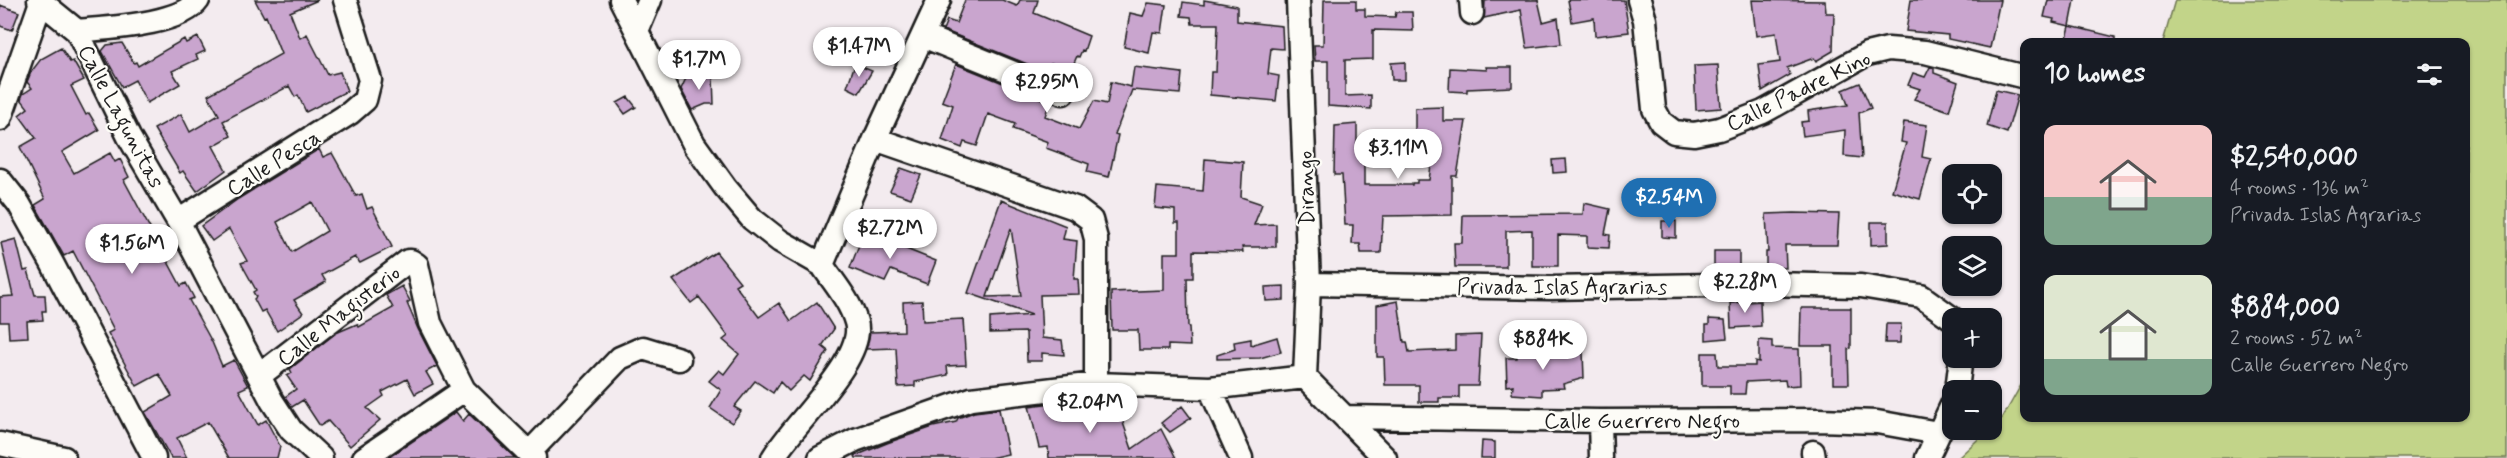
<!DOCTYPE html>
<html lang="en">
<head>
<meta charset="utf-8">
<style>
  :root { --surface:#171b24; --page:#242831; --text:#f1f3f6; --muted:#9ea1a6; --accent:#1f6fb2 }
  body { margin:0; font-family:Mynerve,sans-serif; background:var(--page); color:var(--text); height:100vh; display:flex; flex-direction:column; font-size:22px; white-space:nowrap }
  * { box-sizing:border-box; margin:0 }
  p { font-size:20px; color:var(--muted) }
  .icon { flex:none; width:33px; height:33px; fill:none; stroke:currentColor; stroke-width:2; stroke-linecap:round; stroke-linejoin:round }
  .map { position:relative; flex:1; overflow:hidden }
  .side { position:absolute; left:2020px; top:38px; width:450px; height:384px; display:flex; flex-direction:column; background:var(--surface); border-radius:12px; box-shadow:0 2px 4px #0004 }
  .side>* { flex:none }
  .buttons { position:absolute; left:1942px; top:164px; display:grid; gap:12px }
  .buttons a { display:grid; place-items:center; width:60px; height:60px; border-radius:12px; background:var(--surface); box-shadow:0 2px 4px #0004; font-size:30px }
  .price { position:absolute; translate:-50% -51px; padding:0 14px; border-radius:21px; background:#fff; color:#222; font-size:20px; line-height:39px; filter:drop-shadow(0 2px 3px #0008) }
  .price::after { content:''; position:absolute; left:50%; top:36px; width:18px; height:14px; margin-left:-9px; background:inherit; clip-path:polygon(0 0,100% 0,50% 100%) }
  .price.current { background:var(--accent); color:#fff }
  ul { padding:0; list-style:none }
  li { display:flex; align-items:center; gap:18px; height:150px; padding:0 24px }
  li span { display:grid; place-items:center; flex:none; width:168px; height:120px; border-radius:12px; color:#555 }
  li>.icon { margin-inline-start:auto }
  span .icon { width:72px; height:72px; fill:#fffc; stroke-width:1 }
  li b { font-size:26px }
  h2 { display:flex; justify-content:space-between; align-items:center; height:72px; padding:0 24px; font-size:26px }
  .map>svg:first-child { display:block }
</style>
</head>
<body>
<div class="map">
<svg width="2507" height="458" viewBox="0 0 2507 458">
  <rect width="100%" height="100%" fill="#f3ebef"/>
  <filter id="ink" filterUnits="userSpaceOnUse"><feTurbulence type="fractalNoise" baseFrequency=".0167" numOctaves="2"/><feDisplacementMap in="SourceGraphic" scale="12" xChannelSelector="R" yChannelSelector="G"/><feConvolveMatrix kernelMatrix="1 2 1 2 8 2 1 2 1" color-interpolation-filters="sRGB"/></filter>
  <g filter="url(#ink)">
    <path fill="#c2d489" stroke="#6f7852" stroke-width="1.5" d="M2175 0H2507V458H1958L1989 429H1992L2003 417 2025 378V417H2466V42H2163Z"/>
    <path fill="#c9a5ce" stroke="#1c1c1c" stroke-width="1.5" fill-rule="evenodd" d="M255 0H318L290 12 300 38 307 34 328 75 340 72 347 91 306 112 298 95 295 97 289 86 223 121 231 136 213 146 226 170 197 191 183 171 180 173 154 129 181 114 190 132 219 115 208 95 281 54 266 16 264 17Z
      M965 0H1002L1017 6 1020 0H1038L1034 13 1089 36 1084 51 1082 50 1079 57 1077 56 1071 70 1051 63 1047 72 943 30 947 20 956 23Z
      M1204 0 1237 6V21L1282 26 1283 49 1271 48 1268 74 1279 76 1276 101 1210 95 1211 72H1216L1218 24H1192L1191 17 1181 16 1183 2 1204 5Z
      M1324 0H1356V9H1365V16L1395 17 1396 12H1412L1413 31 1373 30V59L1345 60V96L1371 95V109L1328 106V61H1315L1314 45H1323Z
      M1490 0H1538L1543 22 1558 18 1561 44 1527 48 1521 10 1484 18 1485 1Z
      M1568 0H1624L1629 32 1595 36 1594 18 1572 22Z
      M1752 0 1825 1 1826 13H1834L1833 51 1816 61 1814 58 1787 68 1790 75 1762 91 1759 65 1780 62 1776 33 1756 36Z
      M1911 0H2000L1990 48 1948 39V35L1906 31Z
      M2048 0H2075L2070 26 2053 22 2054 19 2044 17Z
      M1148 3 1166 5 1162 33 1153 32 1149 53 1124 47 1130 13 1143 16Z
      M0 5 19 12 12 30 0 26Z
      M2070 26 2115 37V42H2066Z
      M198 37 205 51 196 55 198 59 172 71 180 84 147 103 135 80 122 87 102 51 107 45 122 43 134 63 136 62 138 66 184 39 186 43Z
      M61 48 70 62 73 61 84 80 71 86 86 115 89 113 99 130 62 152 74 173 110 153 115 162 120 159 129 177 124 180 181 286 186 283 194 298 189 300 212 342 222 366 234 360 248 386 239 390 258 425 266 420 280 446 277 458H229L208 422 177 438 187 458H171L145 412 172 396 159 374 137 386 108 333 114 330 73 251 64 256 35 205 45 199 20 147 36 138 19 115 28 108 21 99 23 94 32 88 27 82 31 72 41 59Z
      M1405 62V80H1392L1391 63Z
      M855 64 872 71 859 93 847 87Z
      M956 64 1050 102 1045 116 1079 129 1094 101 1107 104 1111 82 1131 87 1134 67 1182 73 1180 94 1132 90 1115 134 1118 135 1109 177 1087 172 1089 164 1046 148 1048 142 1013 129 1015 124 988 114 977 146 964 142 962 148 942 140 953 105 942 101Z
      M1718 65 1721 108 1696 110 1694 66Z
      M1486 67H1512V87L1467 89V92L1449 91 1450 68 1487 70Z
      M1930 67 1934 68V73L1958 82 1949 111 1914 99 1920 89 1908 85 1913 73 1925 77Z
      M688 74 713 77 714 104H706L692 110 681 89Z
      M1860 83 1871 108 1859 113 1862 158 1844 156 1845 130 1803 136 1801 122 1809 121 1808 111 1848 105 1843 90Z
      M1996 90 2018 95 2007 133 1987 126Z
      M628 97 636 107 625 114 617 103Z
      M1443 107V121H1466L1457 176H1452V215L1383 216 1381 253H1361L1360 244H1352L1353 225H1345L1342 175H1334L1335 126 1357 124V153H1364V185H1412V183H1417V180H1429L1435 136H1415V108Z
      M1904 122 1927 125 1922 157 1931 159 1920 199 1892 191 1906 143 1901 142Z
      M319 149 323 157 332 153 356 196 362 194 367 209 372 207 392 247 360 263 355 257 322 275 326 282 294 300 303 313 277 331 265 310 261 312 254 299 256 297 253 292 256 290 241 263 247 261 229 229 212 241 201 226 238 199ZM312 202 327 231 292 252 277 222Z
      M1205 159 1243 162 1241 197 1262 204 1254 225 1276 224V247H1242L1243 252 1193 251V278H1187L1188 327H1189L1190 346 1168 345V350H1139L1138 330H1112L1111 292 1164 290V253H1179V223H1175V210L1155 208 1157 187 1203 191Z
      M1566 159 1567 172 1553 173 1552 160Z
      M901 168 921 175 911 198 890 191Z
      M1001 200 1066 226 1063 239 1077 241 1074 279H1078L1079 294 1040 295 1042 338 1062 340 1064 355 1042 353V361H1027L1026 332 990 333V318L1032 315 968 293ZM1011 228 1021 296 987 297Z
      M1584 203 1610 209 1605 234 1610 235 1609 248 1587 247V236L1558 235V266H1532V230L1506 231V267H1455L1454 243H1462L1463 215 1583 214Z
      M1794 213 1839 214 1837 245H1785L1786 268 1766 267V252H1768L1766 214Z
      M1662 221H1676V238L1662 237Z
      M1871 222H1888V244L1871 245Z
      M864 232 936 261 927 284 891 270 885 282 850 268Z
      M16 239 24 271 28 270 35 295H45L46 311H42L43 320 27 321 28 337 9 338 8 322H0V297L13 296 1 243Z
      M1714 251H1739V266H1714Z
      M716 252 740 282 735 285 759 317 779 303 791 321 817 302 834 329 822 346 828 351 810 381 804 376 789 391 780 382 773 393 755 381 734 407 741 411 732 423 710 408 721 390 709 381 719 370 724 374 739 354 723 340 728 336 699 297 691 303 673 280Z
      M402 286 410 301 407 303 418 329 437 366 426 372 433 384 415 394 407 379 382 392 384 396 367 408 380 420 350 446 328 421 320 426 303 400 292 407 285 397 296 389 287 376 292 373 290 369 336 333 357 324 359 327 393 308 386 295Z
      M1284 286V300L1266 301 1265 287Z
      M922 301 923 321 963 319 966 365 947 366 948 375 915 382V386L898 387 896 348 866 349 870 332 904 331 903 302Z
      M1398 301 1404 342H1407L1409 352 1455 350V336L1481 335 1478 386H1459V398H1439V402H1419V385H1385L1384 357H1377V305Z
      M1760 301 1761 326 1731 328 1730 303Z
      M1801 308H1851V348L1848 349 1849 384H1833V346H1800Z
      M1709 319 1725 320 1727 338 1706 340V325H1709Z
      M1886 324H1901L1900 343H1885Z
      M1277 337 1281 352 1260 358 1217 359V355L1235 349 1234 342 1251 339V345Z
      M1759 340 1772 341V348L1799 349 1800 385 1786 386 1785 380 1746 382 1745 394H1730V386H1702V353H1717L1718 366H1755V361L1759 362Z
      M1517 349 1583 352 1584 378 1563 384 1564 388 1542 389V396L1512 394 1513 385 1507 386 1506 358H1517Z
      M1076 400 1077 403H1091L1093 416 1119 411 1132 449 1161 429 1176 458H1049L1048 447 1039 448 1029 406Z
      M1182 406 1191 418 1170 432 1161 423Z
      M999 409 1008 454 990 458H856L855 456 887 443 933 427 956 422 958 418 974 412Z
      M456 412 463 421 469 414 515 458H388Z
      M1482 441 1495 442V458H1481Z"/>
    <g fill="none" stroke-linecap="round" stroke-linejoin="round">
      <defs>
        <path id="minor" d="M39 0 77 31 129 137 178 221 272 401 291 430 321 458
          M621 0 694 144 725 187 752 219 780 241 822 265
          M1298 0 1309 284 1305 377
          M1471 0 1472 13
          M1639 0 1645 20 1654 109 1661 122 1674 132 1694 134 1719 129 1763 112 1867 54 1888 49 1925 52 2025 77
          M77 31C106 28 181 25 198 0
          M637 31 650 0
          M923 36 1063 93
          M0 119 41 2
          M875 139 1075 208 1091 220 1096 239V384
          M0 180 19 204 52 263 154 458
          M178 221 350 113 365 100 370 80 345 0
          M1309 284 1550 288 1765 284 1861 286 1921 296 1953 319
          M259 376 408 261H411L417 265 430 323 464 390 534 458
          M1305 377 1385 458
          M1210 388 1241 458
          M1957 390 1961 357
          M1345 417 1600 421 1819 420 1877 422 1938 433
          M1600 421 1601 458
          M0 444 64 458
          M1813 452 1814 458
          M529 453 620 358 643 348 679 359
          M364 458 464 390
          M773 458C792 425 867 358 856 322 850 301 834 283 822 265L875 139 939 0
          M820 458 855 440 971 399 1096 384 1210 388 1305 377
          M1927 458 1953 403"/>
      </defs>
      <use href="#minor" stroke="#1c1c1c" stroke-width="27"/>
      <use href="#minor" stroke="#fdfcf7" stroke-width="22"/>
    </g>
  </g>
  <g text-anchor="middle" stroke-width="4.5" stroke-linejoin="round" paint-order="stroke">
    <g font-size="22" fill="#1c1c1c" stroke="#fdfcf7">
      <text transform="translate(1798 90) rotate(-26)" y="8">Calle Padre Kino</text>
      <text transform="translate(122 116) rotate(62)" y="8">Calle Lagunitas</text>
      <text transform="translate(273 162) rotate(-32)" y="8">Calle Pesca</text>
      <text transform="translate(1305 188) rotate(-92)" y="8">Dirango</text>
      <text x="1562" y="294">Privada Islas Agrarias</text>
      <text transform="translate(338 315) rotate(-38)" y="8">Calle Magisterio</text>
      <text x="1642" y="428">Calle Guerrero Negro</text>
    </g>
  </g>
</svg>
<div class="buttons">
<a><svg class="icon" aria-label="locate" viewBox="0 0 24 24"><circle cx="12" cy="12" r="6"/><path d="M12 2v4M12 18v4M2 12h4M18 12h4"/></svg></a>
<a><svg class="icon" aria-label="layers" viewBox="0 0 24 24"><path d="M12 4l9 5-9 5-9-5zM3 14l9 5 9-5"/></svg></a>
<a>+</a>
<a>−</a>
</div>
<b class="price" style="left:859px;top:78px">$1.47M</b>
<b class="price" style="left:699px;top:91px">$1.7M</b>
<b class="price" style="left:1047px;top:114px">$2.95M</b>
<b class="price" style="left:1398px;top:180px">$3.11M</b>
<b class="price current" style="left:1669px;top:229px">$2.54M</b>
<b class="price" style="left:890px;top:260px">$2.72M</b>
<b class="price" style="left:132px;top:275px">$1.56M</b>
<b class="price" style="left:1745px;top:314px">$2.28M</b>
<b class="price" style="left:1543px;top:371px">$884K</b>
<b class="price" style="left:1090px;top:434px">$2.04M</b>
<section class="side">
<h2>10 homes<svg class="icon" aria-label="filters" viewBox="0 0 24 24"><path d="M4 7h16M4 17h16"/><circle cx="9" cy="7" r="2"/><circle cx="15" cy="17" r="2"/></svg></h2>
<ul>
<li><span style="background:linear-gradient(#f6c9c9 60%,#7fa58c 0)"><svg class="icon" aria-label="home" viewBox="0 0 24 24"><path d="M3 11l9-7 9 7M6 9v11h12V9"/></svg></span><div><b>$2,540,000</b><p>4 rooms · 136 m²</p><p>Privada Islas Agrarias</p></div></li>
<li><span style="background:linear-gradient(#dfe7d0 70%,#7fa58c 0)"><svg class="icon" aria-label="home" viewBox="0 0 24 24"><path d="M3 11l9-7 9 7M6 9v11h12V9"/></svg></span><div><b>$884,000</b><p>2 rooms · 52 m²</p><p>Calle Guerrero Negro</p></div></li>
</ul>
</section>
</div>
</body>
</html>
